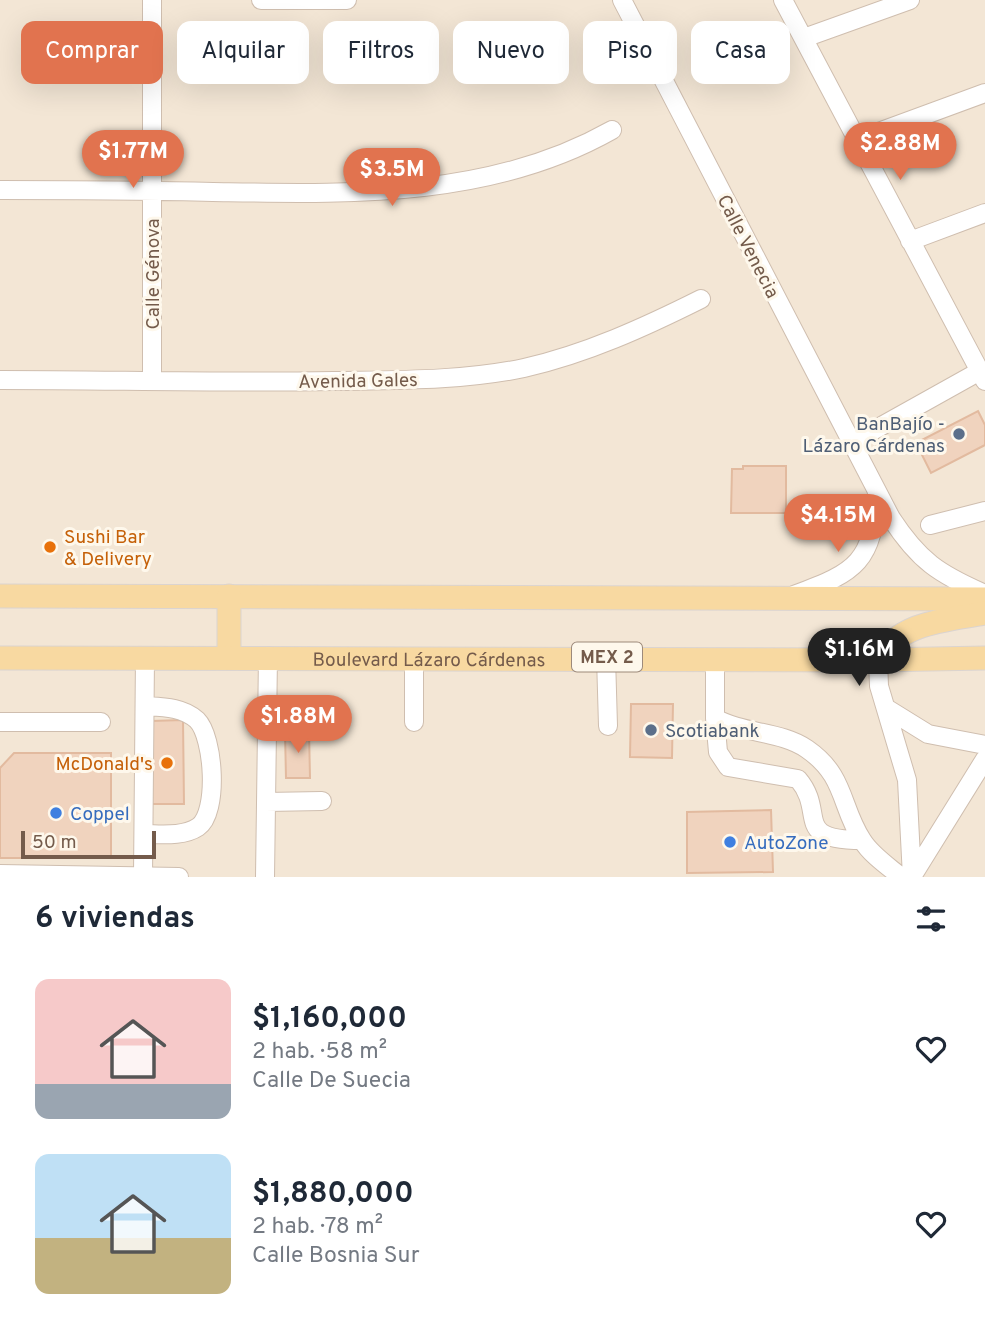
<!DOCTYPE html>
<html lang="es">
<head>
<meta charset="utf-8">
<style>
  :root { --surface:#fff; --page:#f6f6f7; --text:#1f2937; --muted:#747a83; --accent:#e1734f }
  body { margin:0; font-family:Overpass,sans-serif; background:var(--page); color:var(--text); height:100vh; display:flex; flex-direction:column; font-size:26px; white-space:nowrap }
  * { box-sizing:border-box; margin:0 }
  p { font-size:23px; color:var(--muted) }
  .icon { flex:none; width:38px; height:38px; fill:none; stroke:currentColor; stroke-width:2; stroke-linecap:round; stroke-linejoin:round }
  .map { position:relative; height:877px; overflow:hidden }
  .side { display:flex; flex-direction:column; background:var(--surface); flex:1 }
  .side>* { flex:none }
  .banner { position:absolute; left:21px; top:21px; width:943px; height:63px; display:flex; gap:14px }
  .scale { position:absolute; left:21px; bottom:18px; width:135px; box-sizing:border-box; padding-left:7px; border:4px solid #745b4b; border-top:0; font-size:19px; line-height:24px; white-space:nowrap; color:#745b4b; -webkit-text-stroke:5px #fef8ec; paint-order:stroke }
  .price { position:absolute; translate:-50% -60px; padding:0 16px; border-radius:24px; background:var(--accent); color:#fff; font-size:23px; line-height:46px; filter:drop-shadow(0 2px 4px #0008) }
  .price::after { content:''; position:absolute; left:50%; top:42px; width:21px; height:16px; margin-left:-10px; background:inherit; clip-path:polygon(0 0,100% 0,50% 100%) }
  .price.on { background:#222; color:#fff }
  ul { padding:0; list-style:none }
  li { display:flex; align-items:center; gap:21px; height:175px; padding:0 35px }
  li span { display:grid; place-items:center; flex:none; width:196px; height:140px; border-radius:14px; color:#555 }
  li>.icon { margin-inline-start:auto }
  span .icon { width:84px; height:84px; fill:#fffc; stroke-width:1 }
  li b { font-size:30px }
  h2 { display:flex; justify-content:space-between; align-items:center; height:84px; padding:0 35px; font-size:30px }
  .pill { padding:0 24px; border-radius:14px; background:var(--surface); box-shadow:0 7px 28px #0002; font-size:24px; line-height:63px }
  .pill.on { background:var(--accent); color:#fff }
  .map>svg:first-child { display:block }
</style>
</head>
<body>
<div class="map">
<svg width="985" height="877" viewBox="0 0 985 877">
  <rect width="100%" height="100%" fill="#fcf4e6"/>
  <path fill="#f3e6d5" d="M0 0H985V877H0Z"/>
  <path fill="#f0d3be" stroke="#e2ba9f" stroke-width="2" d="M978 411 985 425V445L931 473 916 443Z
    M743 466H786V513H731L732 469H743Z
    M631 704H673L672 758 630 757Z
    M183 720 184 804H152L151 721Z
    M309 731 310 778H286L285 732Z
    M14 753H111V858H0V768Z
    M771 810 773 872 687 873V812Z"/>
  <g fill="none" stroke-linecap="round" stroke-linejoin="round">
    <defs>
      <path id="minor" d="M152 0V380
        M261 0H347
        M622 0 891 518C919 561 939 574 985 594
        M783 0 985 381
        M804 38 910 0
        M857 140 985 93
        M0 190C71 190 142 190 213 192 349 194 490 199 612 130
        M910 241 985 213
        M0 380C111 380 223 383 334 381 397 380 462 381 524 368 586 354 645 327 701 299
        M851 443 980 371
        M930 525 985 511
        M794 595C857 572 873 562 877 492
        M414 657V722
        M606 657 608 726
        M715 658V718C743 734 781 731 807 749 846 776 840 806 862 840 871 855 888 866 901 877
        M878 660 879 686 907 780 912 877
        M886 708 928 734 985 745
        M715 718 718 752 728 767 798 779C827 813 791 840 862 840
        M0 722H101
        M266 802 322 801
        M144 834C160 834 183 837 198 827 219 813 214 737 197 720 183 707 163 707 145 706
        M0 874 179 877
        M913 875 985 759
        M143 876 145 657
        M265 877 268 656"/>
      <g id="major">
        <path d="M0 596 985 599"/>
        <path d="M229 596V656"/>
        <path id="s1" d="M0 658 878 660 985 658"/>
        <path d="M878 660C898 622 947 620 985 613"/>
      </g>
    </defs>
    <use href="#minor" stroke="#cfbeaf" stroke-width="20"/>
    <use href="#major" stroke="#dbd4d0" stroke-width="25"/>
    <use href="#minor" stroke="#fff" stroke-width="18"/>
    <use href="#major" stroke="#f8d9a1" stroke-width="23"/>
  </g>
  <g fill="#5c6f8a" stroke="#fef8ec" stroke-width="2.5">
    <circle cx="959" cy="434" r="7"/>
    <circle cx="651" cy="730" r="7"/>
  </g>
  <g fill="#e8710a" stroke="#fef8ec" stroke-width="2.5">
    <circle cx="50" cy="547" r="7"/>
    <circle cx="167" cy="763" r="7"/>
  </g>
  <g fill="#3f7fe0" stroke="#fef8ec" stroke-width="2.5">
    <circle cx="56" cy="813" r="7"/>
    <circle cx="730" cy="842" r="7"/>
  </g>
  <g text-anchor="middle" stroke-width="6" stroke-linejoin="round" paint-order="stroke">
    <rect fill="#fef8ec" stroke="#9d8a7b" stroke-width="2" x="572" y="642.5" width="70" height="29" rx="5"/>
    <g font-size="18" font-weight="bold" fill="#745b4b">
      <text x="607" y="663">MEX 2</text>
    </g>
    <g font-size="19" fill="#745b4b" stroke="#fef8ec">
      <text transform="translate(749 246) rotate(63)" y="7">Calle Venecia</text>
      <text transform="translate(152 274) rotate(-90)" y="7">Calle Génova</text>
      <text transform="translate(358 380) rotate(-1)" y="7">Avenida Gales</text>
      <text dy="7" stroke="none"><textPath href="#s1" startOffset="429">Boulevard Lázaro Cárdenas</textPath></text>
    </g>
    <g font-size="19" fill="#4e5e75" stroke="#fef8ec" text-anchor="end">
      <text x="945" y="430">BanBajío -<tspan x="945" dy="22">Lázaro Cárdenas</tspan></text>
      <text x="665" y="737" text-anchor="start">Scotiabank</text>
    </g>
    <g font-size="19" fill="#c56008" stroke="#fef8ec" text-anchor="start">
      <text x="64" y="543">Sushi Bar<tspan x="64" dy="22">&amp; Delivery</tspan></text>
      <text x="153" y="770" text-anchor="end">McDonald's</text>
    </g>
    <g font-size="19" fill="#366cbe" stroke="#fef8ec" text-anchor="start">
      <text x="70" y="820">Coppel</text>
      <text x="744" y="849">AutoZone</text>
    </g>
  </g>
</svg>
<div class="scale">50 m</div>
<b class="price" style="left:900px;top:182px">$2.88M</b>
<b class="price" style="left:133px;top:190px">$1.77M</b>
<b class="price" style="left:392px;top:208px">$3.5M</b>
<b class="price" style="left:838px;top:554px">$4.15M</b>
<b class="price on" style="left:859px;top:688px">$1.16M</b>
<b class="price" style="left:298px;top:755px">$1.88M</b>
<div class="banner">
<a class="pill on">Comprar</a>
<a class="pill">Alquilar</a>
<a class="pill">Filtros</a>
<a class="pill">Nuevo</a>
<a class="pill">Piso</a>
<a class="pill">Casa</a>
</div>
</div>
<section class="side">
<h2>6 viviendas<svg class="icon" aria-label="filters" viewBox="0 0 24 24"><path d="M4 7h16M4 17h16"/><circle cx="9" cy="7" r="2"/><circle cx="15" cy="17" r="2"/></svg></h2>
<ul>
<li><span style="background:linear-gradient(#f6c9c9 75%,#9aa5b1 0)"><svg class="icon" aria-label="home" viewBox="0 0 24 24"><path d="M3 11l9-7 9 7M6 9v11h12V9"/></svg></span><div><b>$1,160,000</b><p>2 hab. · 58 m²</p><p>Calle De Suecia</p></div><svg class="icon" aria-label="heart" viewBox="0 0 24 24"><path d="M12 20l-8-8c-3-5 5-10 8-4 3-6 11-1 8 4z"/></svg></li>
<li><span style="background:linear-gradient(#bfe0f5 60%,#c2b280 0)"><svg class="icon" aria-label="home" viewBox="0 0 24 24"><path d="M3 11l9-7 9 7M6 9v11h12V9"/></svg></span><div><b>$1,880,000</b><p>2 hab. · 78 m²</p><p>Calle Bosnia Sur</p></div><svg class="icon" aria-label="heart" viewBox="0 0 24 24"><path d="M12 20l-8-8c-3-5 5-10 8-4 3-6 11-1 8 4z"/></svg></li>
</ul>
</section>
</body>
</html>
